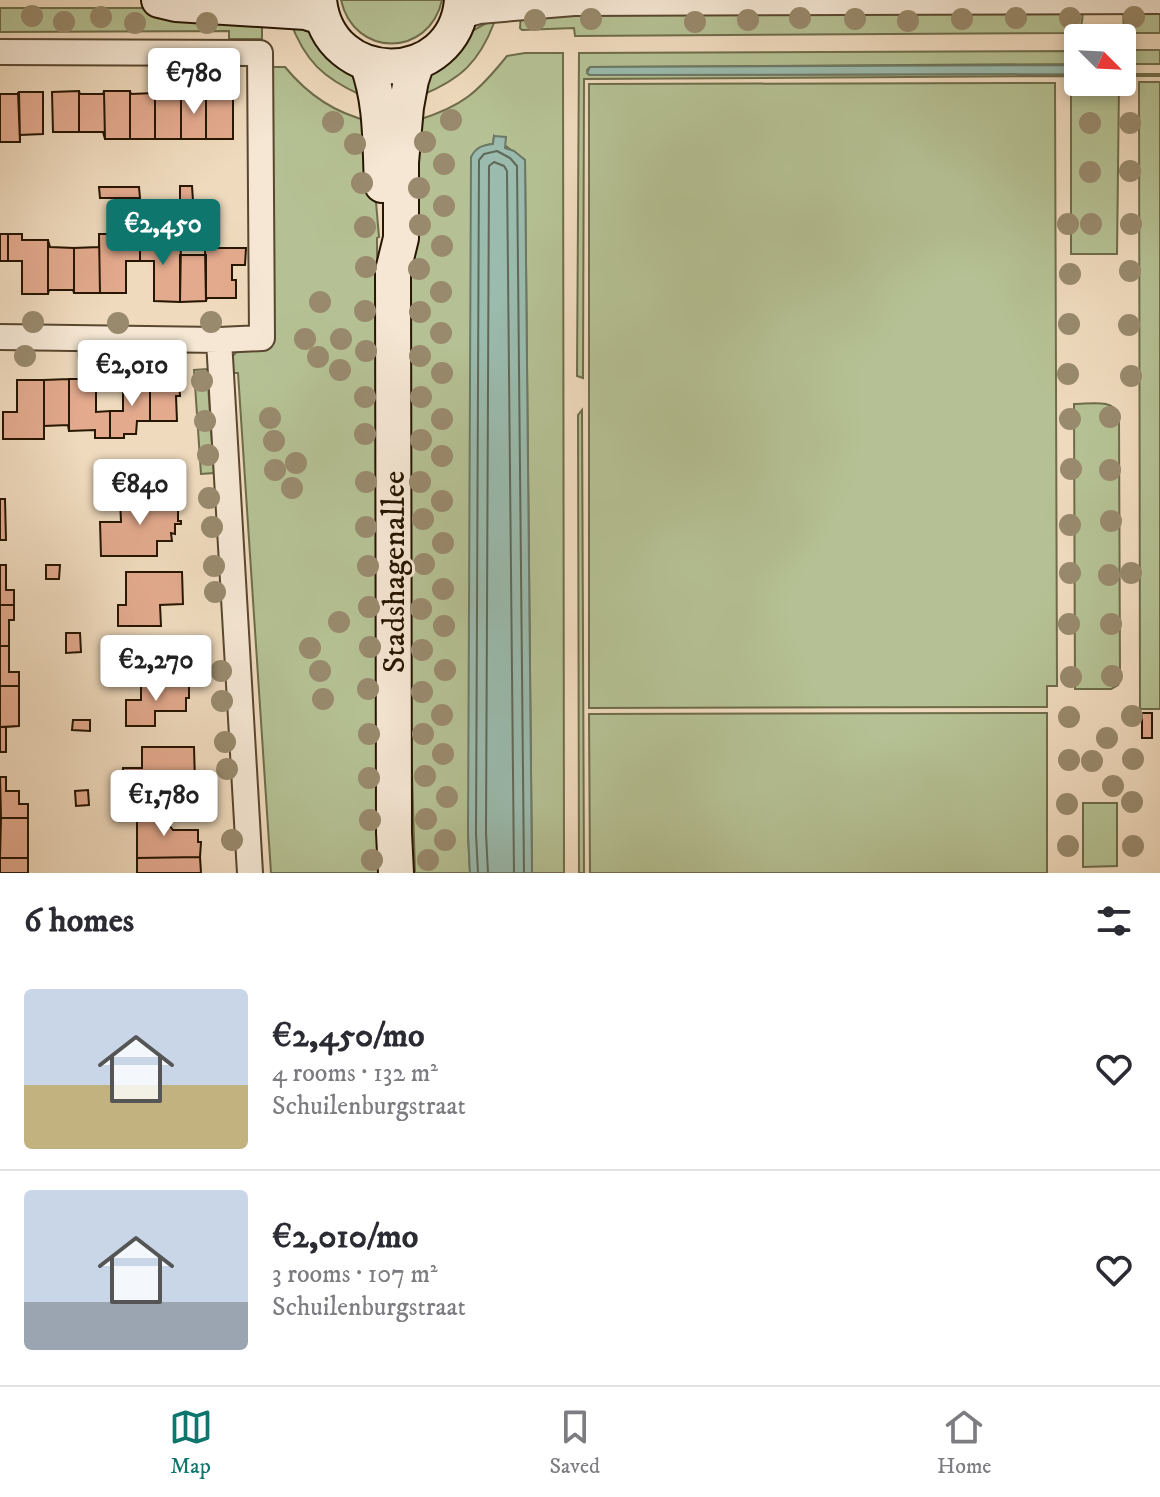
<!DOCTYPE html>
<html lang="en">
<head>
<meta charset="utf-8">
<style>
  :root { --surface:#fff; --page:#f2f2f3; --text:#2b2b33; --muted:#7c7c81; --line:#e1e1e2; --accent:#0f766e }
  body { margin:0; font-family:"IM FELL DW Pica",serif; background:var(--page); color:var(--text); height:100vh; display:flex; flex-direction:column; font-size:30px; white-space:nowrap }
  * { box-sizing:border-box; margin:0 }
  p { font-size:26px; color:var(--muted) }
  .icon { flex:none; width:44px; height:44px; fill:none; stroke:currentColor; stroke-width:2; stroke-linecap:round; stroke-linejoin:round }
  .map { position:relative; height:873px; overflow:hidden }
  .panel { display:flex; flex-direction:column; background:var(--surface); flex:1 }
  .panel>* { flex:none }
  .needle { width:52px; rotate:114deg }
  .tools { position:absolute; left:1064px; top:24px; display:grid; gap:16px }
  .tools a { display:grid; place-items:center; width:72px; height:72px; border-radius:8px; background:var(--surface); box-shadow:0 4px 12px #0003; font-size:40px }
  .price { position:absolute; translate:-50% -68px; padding:0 18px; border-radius:8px; background:#fff; color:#222; font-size:26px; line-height:52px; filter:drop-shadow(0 2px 4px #0008) }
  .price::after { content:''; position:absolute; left:50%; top:48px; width:24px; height:18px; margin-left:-12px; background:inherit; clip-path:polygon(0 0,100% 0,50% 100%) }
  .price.selected { background:var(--accent); color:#fff }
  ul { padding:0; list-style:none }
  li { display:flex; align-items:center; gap:24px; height:200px; padding:0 24px }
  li+li { border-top:2px solid var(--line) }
  li span { display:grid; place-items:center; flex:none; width:224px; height:160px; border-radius:8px; color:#555 }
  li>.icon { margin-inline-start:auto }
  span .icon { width:96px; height:96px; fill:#fffc; stroke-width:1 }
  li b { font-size:34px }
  h2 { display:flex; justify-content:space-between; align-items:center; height:96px; padding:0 24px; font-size:34px }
  .tab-bar { display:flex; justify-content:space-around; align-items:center; height:112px; border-top:2px solid var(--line); background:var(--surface); font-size:22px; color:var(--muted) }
  .tab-bar a { display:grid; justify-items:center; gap:4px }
  .tab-bar .selected { color:var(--accent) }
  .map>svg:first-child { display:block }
</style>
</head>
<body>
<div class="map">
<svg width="1160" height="873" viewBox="0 0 1160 873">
  <rect width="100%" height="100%" fill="#efdabd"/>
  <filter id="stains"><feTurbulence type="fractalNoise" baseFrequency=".0025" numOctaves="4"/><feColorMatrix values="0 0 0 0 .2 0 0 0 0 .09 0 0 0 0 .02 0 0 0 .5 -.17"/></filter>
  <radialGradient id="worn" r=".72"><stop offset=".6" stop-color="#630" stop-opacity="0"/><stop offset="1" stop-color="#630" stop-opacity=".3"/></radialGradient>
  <path fill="#b5c194" stroke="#6e6c4a" stroke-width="2" d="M341 0H442C429 58 354 58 341 0Z
    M0 8H186L262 14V39H229V31L0 32Z
    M1123 8H1160V33H1124Z
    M1083 9C1082 19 1084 29 1072 33L575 36 574 28 522 30 520 28 521 15Z
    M299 20 351 70 362 86 361 95C323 78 305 61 290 21Z
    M492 20 494 23C479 62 461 79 422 95V83L472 31Z
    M1124 50H1160V64H1132L1131 74H1160V76H1128V85H1124Z
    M1078 51V64L590 67 587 70 588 74 590 75 1078 74V82H1116L1117 84 1119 85 1117 254H1071V76L584 79 583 378 577 376 579 53Z
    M525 53H563L564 873H532L525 160C514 152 504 146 494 136L493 144 486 145 468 834 470 873H415L410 707 407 196 418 120C463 106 478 92 507 56Z
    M269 67H285C308 95 334 113 369 121L379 237 377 238 379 787 383 873H271L238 373H228C231 350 237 349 259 348Z
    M1139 82H1160V709H1140Z
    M1055 83 1057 686H1047V707L589 708V84Z
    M207 369 214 473 201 474 194 370Z
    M1074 404C1091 404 1114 398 1119 416L1120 680 1118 685 1111 689H1075Z
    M582 410 584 873H579L578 415Z
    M1047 713V873H590L589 714Z
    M1083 803H1117V866L1083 867Z"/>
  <path fill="#9abbae" stroke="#6c7968" stroke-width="2" d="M1078 65V74L590 75 587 73 590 67Z
    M494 136 506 137 505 148 514 151 525 160 532 873H470L468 834 471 157C476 147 483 145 493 144Z"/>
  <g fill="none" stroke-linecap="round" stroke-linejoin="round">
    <path stroke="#606857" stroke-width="2" d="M478 873 476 834 479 160 484 154 497 151 510 158 517 166 524 873
      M488 873 486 833 489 166 494 162 504 166 507 171 514 873"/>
  </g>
  <path fill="#e3aa8e" stroke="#271600" stroke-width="2" d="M79 91 80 94H103L104 91 105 139 103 132H79Z
    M79 91V132H53L52 92Z
    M104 91H130V139H105Z
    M130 91 131 94 155 93V91V139H130Z
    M155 91H181V139H155Z
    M181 91 182 93H205L206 91V139H181Z
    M206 91H233V139H206Z
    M18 92 20 142H0V94H18Z
    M19 92H43V134L20 135V142Z
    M180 186H192L193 201H180Z
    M99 187H139L140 198H100Z
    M0 234H8V261H0Z
    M8 234H22V240H48V294H22V261H8Z
    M99 234H140V261H126V293H100Z
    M99 234 100 293H74V248L99 247Z
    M140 234H155V242H181L180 302 154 301V261H140Z
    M48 240 50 247 74 248V293L73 290H49L48 294Z
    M205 248H246L245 265H232V280H236V298H207L206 301Z
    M180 255H206V301L180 302Z
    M123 378H150V421H137L136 434H124V438H110V411H123Z
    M150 378 151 382H179L180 396H176L177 421H150Z
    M69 379V431L68 425 44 426V439V380Z
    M69 379H96V412L110 411V438H95V430L69 431Z
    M17 380H44V439H3V412H17Z
    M150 475H167V488H150Z
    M136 498 178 499V521H181V524H175V534L171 533 172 541H157V556H101L100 522H121L120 499H136Z
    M0 499H5L6 540H0Z
    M0 565H6V590H14V605H0Z
    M46 565H60L59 579H46Z
    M126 572H182L183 604 160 605 161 626H118V605H126Z
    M0 605H14V620H9V646H0Z
    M66 633H80L81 652 66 653Z
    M126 641H155V655H186V668H189V683L141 684V667H126Z
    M0 646H9V672H19V686H0Z
    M189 683V698H186V711H155V726H126V700H141V684Z
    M0 686H19V726L0 727Z
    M1142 713H1152V738H1142Z
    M73 720H90V731L72 730Z
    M19 726 6 727V752H0V727Z
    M142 747H194L195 782H174L169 785 170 801H123V768H142Z
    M0 777H6V791H19V804H28V818H1Z
    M88 790 89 805 76 806 75 791Z
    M137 813H169V825L173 830H198V842H201L200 857 137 858Z
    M1 818H28V858H0Z
    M200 857 201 873H137V858Z
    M0 858H28V873H0Z"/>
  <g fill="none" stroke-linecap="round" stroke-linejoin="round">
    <defs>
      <path id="minor" d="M459 17 479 11 574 3 1160 1
        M0 52 260 53 262 338 219 340 0 337
        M219 340 250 873"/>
      <path id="secondary" d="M159 0 176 4 306 12 322 17
        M319 0C328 89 455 88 462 0
        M367 63C382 102 380 144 382 185
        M396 873 394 833 393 271 401 238V162L406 107 411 80 417 62"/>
    </defs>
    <use href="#minor" stroke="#59472f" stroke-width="28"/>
    <use href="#secondary" stroke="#271600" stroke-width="38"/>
    <use href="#minor" stroke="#f5e7d4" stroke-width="24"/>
    <use href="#secondary" stroke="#f5e7d4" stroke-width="34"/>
  </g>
  <g fill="#998a6d">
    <circle cx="32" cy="16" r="11"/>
    <circle cx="101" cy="17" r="11"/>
    <circle cx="1134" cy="17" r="11"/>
    <circle cx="800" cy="18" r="11"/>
    <circle cx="1016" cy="18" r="11"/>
    <circle cx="1070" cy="18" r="11"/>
    <circle cx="591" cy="19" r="11"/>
    <circle cx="855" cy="19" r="11"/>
    <circle cx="962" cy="19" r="11"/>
    <circle cx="535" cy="20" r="11"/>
    <circle cx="748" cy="20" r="11"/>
    <circle cx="908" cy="21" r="11"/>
    <circle cx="64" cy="22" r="11"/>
    <circle cx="695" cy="22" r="11"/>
    <circle cx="135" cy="23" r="11"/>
    <circle cx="207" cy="23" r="11"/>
    <circle cx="451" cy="120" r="11"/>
    <circle cx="333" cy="122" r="11"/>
    <circle cx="1090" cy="123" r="11"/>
    <circle cx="1130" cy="123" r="11"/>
    <circle cx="425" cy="142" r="11"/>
    <circle cx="355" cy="144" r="11"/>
    <circle cx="444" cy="164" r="11"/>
    <circle cx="1130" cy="171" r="11"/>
    <circle cx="1090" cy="172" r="11"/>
    <circle cx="362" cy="183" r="11"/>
    <circle cx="419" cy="188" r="11"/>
    <circle cx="444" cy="206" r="11"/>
    <circle cx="1068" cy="224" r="11"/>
    <circle cx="1091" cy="224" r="11"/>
    <circle cx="1131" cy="224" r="11"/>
    <circle cx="420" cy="225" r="11"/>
    <circle cx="365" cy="227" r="11"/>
    <circle cx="442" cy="246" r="11"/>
    <circle cx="366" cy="267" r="11"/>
    <circle cx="419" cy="269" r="11"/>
    <circle cx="1130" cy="271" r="11"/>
    <circle cx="1070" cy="274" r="11"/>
    <circle cx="441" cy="292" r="11"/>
    <circle cx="320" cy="302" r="11"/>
    <circle cx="365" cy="311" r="11"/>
    <circle cx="420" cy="312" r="11"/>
    <circle cx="33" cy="322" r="11"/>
    <circle cx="211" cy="322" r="11"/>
    <circle cx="118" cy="323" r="11"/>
    <circle cx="1069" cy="324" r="11"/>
    <circle cx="1129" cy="325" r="11"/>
    <circle cx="441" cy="333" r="11"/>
    <circle cx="305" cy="339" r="11"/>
    <circle cx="341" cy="339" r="11"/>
    <circle cx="366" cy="351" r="11"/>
    <circle cx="155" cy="354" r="11"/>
    <circle cx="88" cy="355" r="11"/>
    <circle cx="25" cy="356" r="11"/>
    <circle cx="420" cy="356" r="11"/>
    <circle cx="318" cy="357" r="11"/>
    <circle cx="340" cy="370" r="11"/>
    <circle cx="442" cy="373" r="11"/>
    <circle cx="1068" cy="374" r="11"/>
    <circle cx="1131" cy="376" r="11"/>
    <circle cx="202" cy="381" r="11"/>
    <circle cx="365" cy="397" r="11"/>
    <circle cx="421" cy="397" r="11"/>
    <circle cx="1110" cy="417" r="11"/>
    <circle cx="270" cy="418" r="11"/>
    <circle cx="442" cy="419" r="11"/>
    <circle cx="1070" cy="419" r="11"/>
    <circle cx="205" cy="421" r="11"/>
    <circle cx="365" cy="434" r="11"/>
    <circle cx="421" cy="440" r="11"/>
    <circle cx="274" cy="441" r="11"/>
    <circle cx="208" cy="455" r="11"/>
    <circle cx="442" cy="456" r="11"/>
    <circle cx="296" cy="463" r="11"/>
    <circle cx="1071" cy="469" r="11"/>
    <circle cx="275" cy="470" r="11"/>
    <circle cx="1110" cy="470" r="11"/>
    <circle cx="366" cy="482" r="11"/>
    <circle cx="420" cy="482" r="11"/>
    <circle cx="292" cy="488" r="11"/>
    <circle cx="209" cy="498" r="11"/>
    <circle cx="442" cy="501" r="11"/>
    <circle cx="423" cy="519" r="11"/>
    <circle cx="1111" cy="521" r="11"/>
    <circle cx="1070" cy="525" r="11"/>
    <circle cx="212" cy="527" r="11"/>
    <circle cx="366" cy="527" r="11"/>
    <circle cx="443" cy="543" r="11"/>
    <circle cx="424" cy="564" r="11"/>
    <circle cx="214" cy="566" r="11"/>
    <circle cx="368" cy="566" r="11"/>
    <circle cx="1070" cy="573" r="11"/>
    <circle cx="1131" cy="573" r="11"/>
    <circle cx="1109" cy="575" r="11"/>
    <circle cx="443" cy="589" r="11"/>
    <circle cx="215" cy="592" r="11"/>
    <circle cx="369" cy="607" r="11"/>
    <circle cx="421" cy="609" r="11"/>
    <circle cx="339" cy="622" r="11"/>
    <circle cx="1069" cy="624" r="11"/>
    <circle cx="1111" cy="624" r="11"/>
    <circle cx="444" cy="626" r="11"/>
    <circle cx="370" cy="647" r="11"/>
    <circle cx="310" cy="648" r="11"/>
    <circle cx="422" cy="650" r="11"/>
    <circle cx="445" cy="670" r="11"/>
    <circle cx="221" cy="671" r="11"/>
    <circle cx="320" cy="671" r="11"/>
    <circle cx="1112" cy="676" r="11"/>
    <circle cx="1071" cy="677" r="11"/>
    <circle cx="368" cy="689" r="11"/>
    <circle cx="422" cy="692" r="11"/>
    <circle cx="323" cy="699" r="11"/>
    <circle cx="222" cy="701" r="11"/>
    <circle cx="442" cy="715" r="11"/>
    <circle cx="1132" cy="716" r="11"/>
    <circle cx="1069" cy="717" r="11"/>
    <circle cx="369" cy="734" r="11"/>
    <circle cx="423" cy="734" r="11"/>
    <circle cx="1107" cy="738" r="11"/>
    <circle cx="225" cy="742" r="11"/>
    <circle cx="443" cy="754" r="11"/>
    <circle cx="1133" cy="759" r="11"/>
    <circle cx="1069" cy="760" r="11"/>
    <circle cx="1092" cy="761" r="11"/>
    <circle cx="227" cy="769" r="11"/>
    <circle cx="425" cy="776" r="11"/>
    <circle cx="369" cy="778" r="11"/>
    <circle cx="1113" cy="786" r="11"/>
    <circle cx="447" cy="797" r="11"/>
    <circle cx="1132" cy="802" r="11"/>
    <circle cx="1067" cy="804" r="11"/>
    <circle cx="426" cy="819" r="11"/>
    <circle cx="370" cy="820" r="11"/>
    <circle cx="232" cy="840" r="11"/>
    <circle cx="445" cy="840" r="11"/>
    <circle cx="1068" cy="846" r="11"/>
    <circle cx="1133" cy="846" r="11"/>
    <circle cx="372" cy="860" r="11"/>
    <circle cx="428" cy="860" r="11"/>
  </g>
  <g text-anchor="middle" stroke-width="6" stroke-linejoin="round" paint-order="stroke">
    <g font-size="32" fill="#271600" stroke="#f5e7d4">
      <text transform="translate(393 572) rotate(-90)" y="11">Stadshagenallee</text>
    </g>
  </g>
  <rect width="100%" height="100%" filter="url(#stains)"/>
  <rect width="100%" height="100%" fill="url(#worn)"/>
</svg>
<div class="tools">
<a><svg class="needle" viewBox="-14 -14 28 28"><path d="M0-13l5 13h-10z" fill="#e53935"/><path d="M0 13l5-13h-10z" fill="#7c7c81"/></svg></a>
</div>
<b class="price" style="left:194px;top:116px">€780</b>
<b class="price selected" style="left:163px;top:267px">€2,450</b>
<b class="price" style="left:132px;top:408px">€2,010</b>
<b class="price" style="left:140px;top:527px">€840</b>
<b class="price" style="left:156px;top:703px">€2,270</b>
<b class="price" style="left:164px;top:838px">€1,780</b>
</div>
<section class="panel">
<h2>6 homes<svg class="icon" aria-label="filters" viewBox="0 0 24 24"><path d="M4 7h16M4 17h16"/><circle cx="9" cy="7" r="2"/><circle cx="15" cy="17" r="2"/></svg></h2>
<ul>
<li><span style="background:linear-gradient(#c9d6e8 60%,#c2b280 0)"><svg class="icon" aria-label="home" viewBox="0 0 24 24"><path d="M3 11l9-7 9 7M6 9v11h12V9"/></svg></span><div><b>€2,450/mo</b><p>4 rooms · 132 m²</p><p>Schuilenburgstraat</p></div><svg class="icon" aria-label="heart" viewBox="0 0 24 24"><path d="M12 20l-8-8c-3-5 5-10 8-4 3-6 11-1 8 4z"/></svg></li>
<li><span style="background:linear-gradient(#c9d6e8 70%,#9aa5b1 0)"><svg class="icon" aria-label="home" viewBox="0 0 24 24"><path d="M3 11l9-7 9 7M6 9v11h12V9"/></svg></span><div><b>€2,010/mo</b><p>3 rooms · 107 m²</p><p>Schuilenburgstraat</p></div><svg class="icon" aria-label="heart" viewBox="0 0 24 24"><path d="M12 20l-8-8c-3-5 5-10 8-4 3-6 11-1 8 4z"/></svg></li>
</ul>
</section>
<nav class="tab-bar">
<a class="selected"><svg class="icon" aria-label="map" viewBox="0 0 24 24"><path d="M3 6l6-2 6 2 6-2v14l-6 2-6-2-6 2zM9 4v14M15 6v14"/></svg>Map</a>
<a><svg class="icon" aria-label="saved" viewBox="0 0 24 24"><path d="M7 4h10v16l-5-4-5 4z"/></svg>Saved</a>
<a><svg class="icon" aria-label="home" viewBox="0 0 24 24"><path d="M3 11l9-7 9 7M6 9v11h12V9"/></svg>Home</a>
</nav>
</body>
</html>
